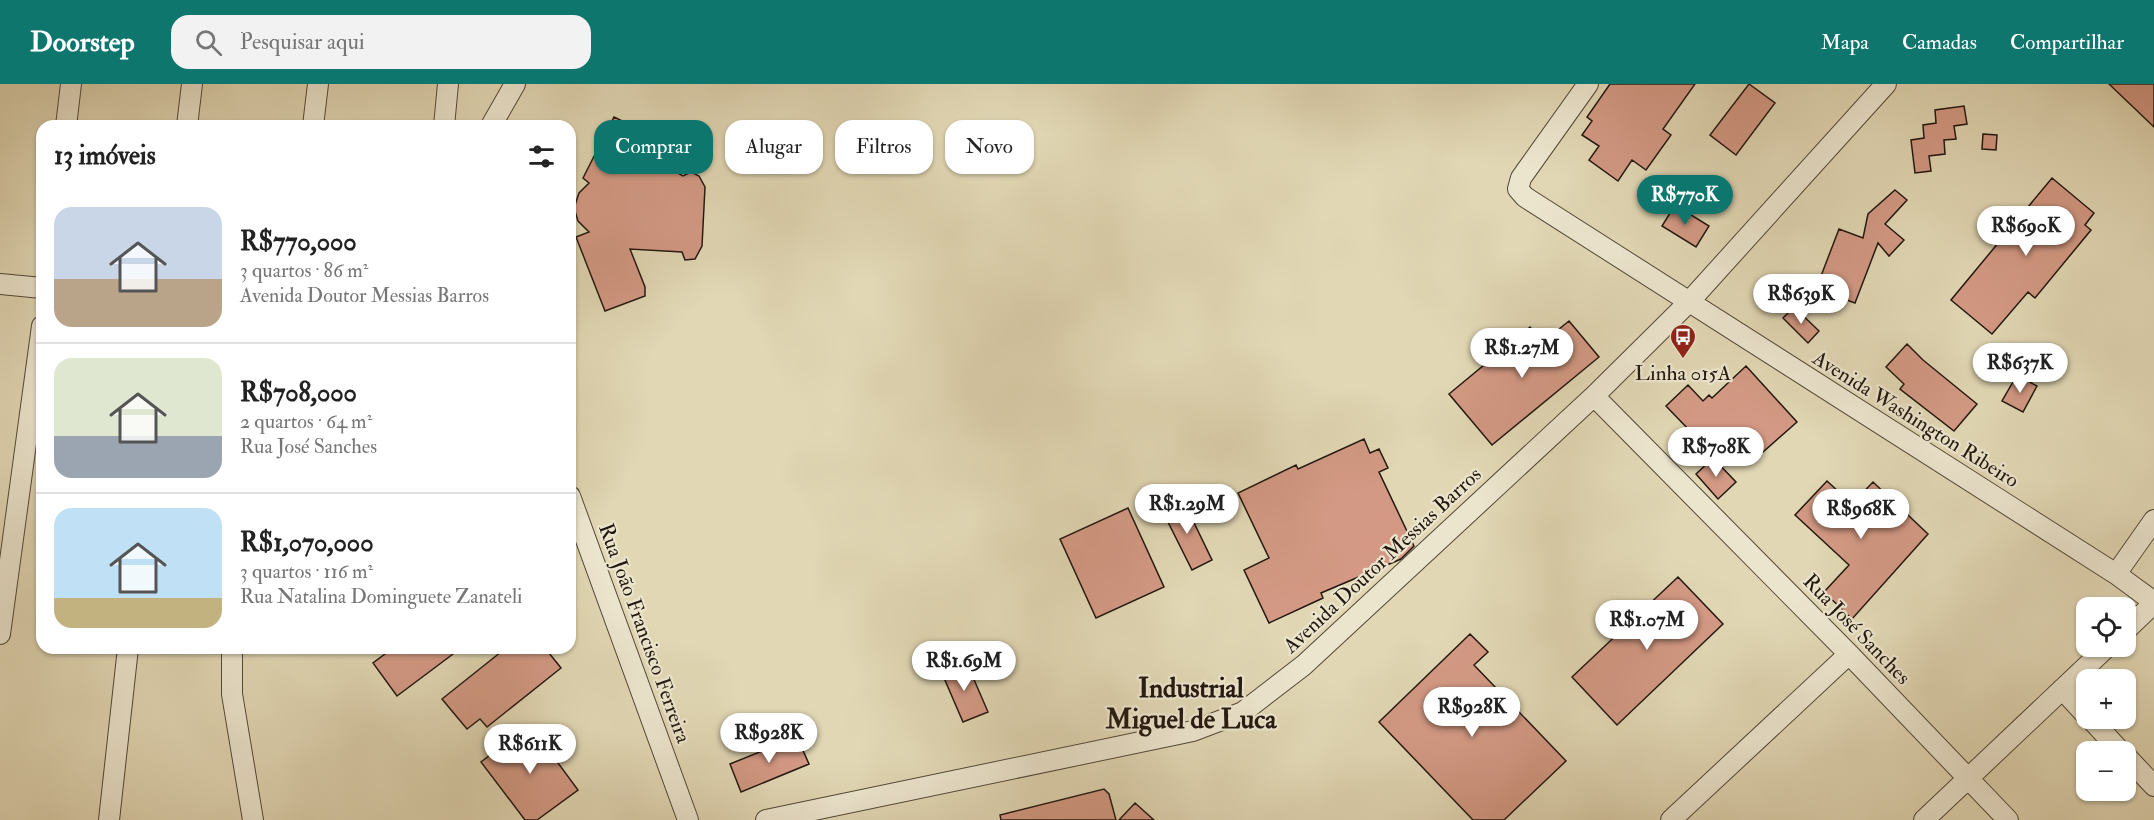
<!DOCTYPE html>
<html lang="pt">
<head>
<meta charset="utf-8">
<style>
  :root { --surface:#fff; --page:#f2f2f2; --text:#222; --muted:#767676; --line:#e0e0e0; --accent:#0f766e }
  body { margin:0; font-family:"IM FELL Double Pica",serif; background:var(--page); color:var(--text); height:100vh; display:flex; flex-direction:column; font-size:22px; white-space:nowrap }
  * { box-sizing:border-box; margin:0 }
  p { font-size:20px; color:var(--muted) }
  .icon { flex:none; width:33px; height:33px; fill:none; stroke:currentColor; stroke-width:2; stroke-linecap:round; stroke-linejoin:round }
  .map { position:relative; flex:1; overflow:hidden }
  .drawer { position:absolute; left:36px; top:36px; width:540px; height:534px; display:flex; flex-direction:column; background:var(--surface); border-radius:18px; box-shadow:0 2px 4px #0004 }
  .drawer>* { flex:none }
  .top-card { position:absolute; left:594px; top:36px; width:570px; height:54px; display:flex; gap:12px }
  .buttons { position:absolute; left:2076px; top:513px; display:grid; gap:12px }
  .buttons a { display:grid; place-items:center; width:60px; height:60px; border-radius:12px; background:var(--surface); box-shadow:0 2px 4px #0004; font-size:30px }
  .price { position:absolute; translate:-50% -51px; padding:0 14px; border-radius:21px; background:#fff; color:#222; font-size:20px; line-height:39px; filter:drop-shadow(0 2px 3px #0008) }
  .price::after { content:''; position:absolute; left:50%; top:36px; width:18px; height:14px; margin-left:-9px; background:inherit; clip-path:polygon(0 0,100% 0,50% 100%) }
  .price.selected { background:var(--accent); color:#fff }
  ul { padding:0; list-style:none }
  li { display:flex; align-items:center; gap:18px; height:150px; padding:0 18px }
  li+li { border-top:2px solid var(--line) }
  li span { display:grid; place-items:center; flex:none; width:168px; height:120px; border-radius:18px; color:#555 }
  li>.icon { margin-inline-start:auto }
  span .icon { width:72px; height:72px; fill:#fffc; stroke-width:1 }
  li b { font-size:26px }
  h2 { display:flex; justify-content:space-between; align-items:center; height:72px; padding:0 18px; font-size:26px }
  .pill { padding:0 21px; border-radius:18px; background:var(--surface); box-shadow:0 2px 4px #0004; font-size:21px; line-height:54px }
  .pill.selected { background:var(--accent); color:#fff }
  header { display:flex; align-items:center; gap:36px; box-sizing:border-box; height:84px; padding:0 30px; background:var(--accent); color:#fff }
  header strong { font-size:28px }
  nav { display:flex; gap:33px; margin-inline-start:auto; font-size:21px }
  .search { width:420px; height:54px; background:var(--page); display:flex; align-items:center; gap:15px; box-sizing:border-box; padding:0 21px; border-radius:18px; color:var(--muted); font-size:22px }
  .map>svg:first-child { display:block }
</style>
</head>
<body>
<header>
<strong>Doorstep</strong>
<div class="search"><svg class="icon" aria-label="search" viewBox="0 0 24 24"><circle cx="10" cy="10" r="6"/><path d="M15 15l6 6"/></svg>Pesquisar aqui</div>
<nav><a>Mapa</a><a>Camadas</a><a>Compartilhar</a></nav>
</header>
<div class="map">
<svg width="2154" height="736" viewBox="0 0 2154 736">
  <rect width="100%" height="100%" fill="#e1d7b4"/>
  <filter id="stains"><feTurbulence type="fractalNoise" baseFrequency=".00333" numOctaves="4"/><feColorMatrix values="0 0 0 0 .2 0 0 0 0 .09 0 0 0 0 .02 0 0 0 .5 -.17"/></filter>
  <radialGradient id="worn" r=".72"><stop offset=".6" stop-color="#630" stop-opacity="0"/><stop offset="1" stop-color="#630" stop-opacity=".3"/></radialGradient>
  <path fill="#d39984" stroke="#23180f" stroke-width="1.5" d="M1610 0H1695L1663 45 1671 51 1646 86 1632 76 1618 97 1589 76 1599 62 1582 51 1592 37 1587 33Z
    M1749 0 1775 19 1736 71 1710 51Z
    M2109 0H2154V43Z
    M1964 22 1967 40 1954 42 1956 55 1944 56 1945 70 1929 72 1931 87 1915 89 1911 56 1924 54 1923 41 1936 39 1935 26Z
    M614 33 655 53 642 86 676 88 683 92 691 88 699 92 705 103 702 162 695 175 685 176 682 168 630 165 645 203V212L605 227 576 153 589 148 578 137 574 124 579 109 589 99 583 94Z
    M1983 50 1997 51 1996 66 1982 65Z
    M2052 94 2094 129 2085 141 2091 146 2035 214 2028 208 1992 250 1951 216Z
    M1895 106 1907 116 1885 140 1904 156 1889 172 1878 159 1855 219 1816 205 1839 145 1863 154 1868 130Z
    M1675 121 1709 142 1696 163 1662 142Z
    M1794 223 1819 247 1808 259 1783 234Z
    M1569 237 1599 273 1492 361 1449 310 1530 243 1543 258Z
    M1907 260 1923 276 1977 320 1954 347 1900 305 1904 300 1886 283Z
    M1746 282 1797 338 1763 368 1744 347 1716 374 1666 322 1688 301 1703 317 1709 311 1712 314Z
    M2017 291 2037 302 2023 328 2002 317Z
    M1364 355 1370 369 1379 365 1388 384 1379 388 1414 462 1401 475 1321 509 1323 514 1269 539 1244 486 1269 474 1238 409 1296 381 1298 385Z
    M1713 374 1736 398 1718 415 1696 390Z
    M1827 397 1852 420 1873 398 1928 450 1852 535 1824 508 1849 481 1795 431Z
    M1183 416 1212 476 1192 486 1162 426Z
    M1128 424 1164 503 1096 534 1060 455Z
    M1678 493 1723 540 1617 641 1572 593Z
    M1470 550 1488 568 1474 581 1566 677 1504 736H1473L1379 638Z
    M393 564H461L397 612 373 579Z
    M506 564H545L561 584 487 643 480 635 467 645 442 615Z
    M966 577 988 628 963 638 941 587Z
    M530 641 578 706 537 736H525L481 678Z
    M797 653 809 680 741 708 730 680Z
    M1104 705 1109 710 1116 736H1001L1000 731Z
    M1135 719 1154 736H1119Z"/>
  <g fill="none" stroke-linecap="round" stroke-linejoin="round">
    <defs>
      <path id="minor" d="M1588 0 1521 94 1518 105 1525 113 2116 490 2154 518
        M66 42 71 0
        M187 42 192 0
        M313 42 318 0
        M444 42 448 0
        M491 42 515 0
        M0 200 42 204
        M1594 312 1849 570 2008 736
        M570 412 688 736
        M2116 490 2154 436
        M2126 546 2154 519
        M0 550 42 242
        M232 564V610L253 736
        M2062 605 2086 631
        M2090 634 2121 668
        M2126 672 2154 702
        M109 736 128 564
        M766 736 1193 647 1243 628 1304 581 1594 312 1688 219 1886 0
        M1671 736 1849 570
        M1924 736 2108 562"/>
    </defs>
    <use href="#minor" stroke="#524838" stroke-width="22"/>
    <use href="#minor" stroke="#ece5ce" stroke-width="20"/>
  </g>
  <defs>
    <symbol id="bus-pin" viewBox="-11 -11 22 30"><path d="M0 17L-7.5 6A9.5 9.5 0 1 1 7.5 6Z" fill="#8f2418" stroke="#ece5ce"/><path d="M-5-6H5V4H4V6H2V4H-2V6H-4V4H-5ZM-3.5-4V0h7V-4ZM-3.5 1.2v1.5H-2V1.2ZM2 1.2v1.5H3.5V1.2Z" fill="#fff"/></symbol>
  </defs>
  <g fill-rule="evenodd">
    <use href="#bus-pin" x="1668" y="238" width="30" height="40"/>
  </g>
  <g text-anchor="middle" stroke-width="4.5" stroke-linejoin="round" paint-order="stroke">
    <g font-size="21" fill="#23180f" stroke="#ece5ce">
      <text x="1683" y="296">Linha 015A</text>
    </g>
    <g font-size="21" fill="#23180f" stroke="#ece5ce">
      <text transform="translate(1916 335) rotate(32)" y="7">Avenida Washington Ribeiro</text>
      <text transform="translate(1382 476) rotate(-43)" y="7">Avenida Doutor Messias Barros</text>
      <text transform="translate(1857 545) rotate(46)" y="7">Rua José Sanches</text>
      <text transform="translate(645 549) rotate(70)" y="7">Rua João Francisco Ferreira</text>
    </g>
    <g font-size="27" font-weight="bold" fill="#23180f" stroke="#ece5ce">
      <text x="1191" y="613">Industrial<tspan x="1191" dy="31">Miguel de Luca</tspan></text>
    </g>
  </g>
  <rect width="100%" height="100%" filter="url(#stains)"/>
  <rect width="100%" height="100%" fill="url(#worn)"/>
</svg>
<div class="buttons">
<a><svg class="icon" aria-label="locate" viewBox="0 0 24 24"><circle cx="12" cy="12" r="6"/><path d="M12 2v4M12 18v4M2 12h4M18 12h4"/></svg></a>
<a>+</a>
<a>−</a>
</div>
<b class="price selected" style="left:1685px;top:142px">R$770K</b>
<b class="price" style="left:2026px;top:173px">R$690K</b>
<b class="price" style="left:1801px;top:241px">R$639K</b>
<b class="price" style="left:1522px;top:295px">R$1.27M</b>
<b class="price" style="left:2020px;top:310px">R$637K</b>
<b class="price" style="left:1716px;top:394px">R$708K</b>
<b class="price" style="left:1187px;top:451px">R$1.29M</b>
<b class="price" style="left:1861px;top:456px">R$968K</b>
<b class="price" style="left:1647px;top:567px">R$1.07M</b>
<b class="price" style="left:964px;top:608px">R$1.69M</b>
<b class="price" style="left:1472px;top:654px">R$928K</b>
<b class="price" style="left:769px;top:680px">R$928K</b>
<b class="price" style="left:530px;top:691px">R$611K</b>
<div class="top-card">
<a class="pill selected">Comprar</a>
<a class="pill">Alugar</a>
<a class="pill">Filtros</a>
<a class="pill">Novo</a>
</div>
<section class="drawer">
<h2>13 imóveis<svg class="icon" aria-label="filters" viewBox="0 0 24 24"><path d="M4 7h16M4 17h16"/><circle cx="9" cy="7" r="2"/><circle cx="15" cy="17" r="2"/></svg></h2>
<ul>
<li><span style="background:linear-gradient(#c9d6e8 60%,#b9a48a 0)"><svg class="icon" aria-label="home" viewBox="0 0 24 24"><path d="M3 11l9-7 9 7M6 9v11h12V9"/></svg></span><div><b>R$770,000</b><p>3 quartos · 86 m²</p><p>Avenida Doutor Messias Barros</p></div></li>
<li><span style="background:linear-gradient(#dfe7d0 65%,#9aa5b1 0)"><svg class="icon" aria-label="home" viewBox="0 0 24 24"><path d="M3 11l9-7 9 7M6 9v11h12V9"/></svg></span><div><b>R$708,000</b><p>2 quartos · 64 m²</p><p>Rua José Sanches</p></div></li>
<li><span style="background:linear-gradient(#bfe0f5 75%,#c2b280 0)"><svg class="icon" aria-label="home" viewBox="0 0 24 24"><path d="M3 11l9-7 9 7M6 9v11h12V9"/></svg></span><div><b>R$1,070,000</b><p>3 quartos · 116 m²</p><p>Rua Natalina Dominguete Zanateli</p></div></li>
</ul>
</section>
</div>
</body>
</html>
